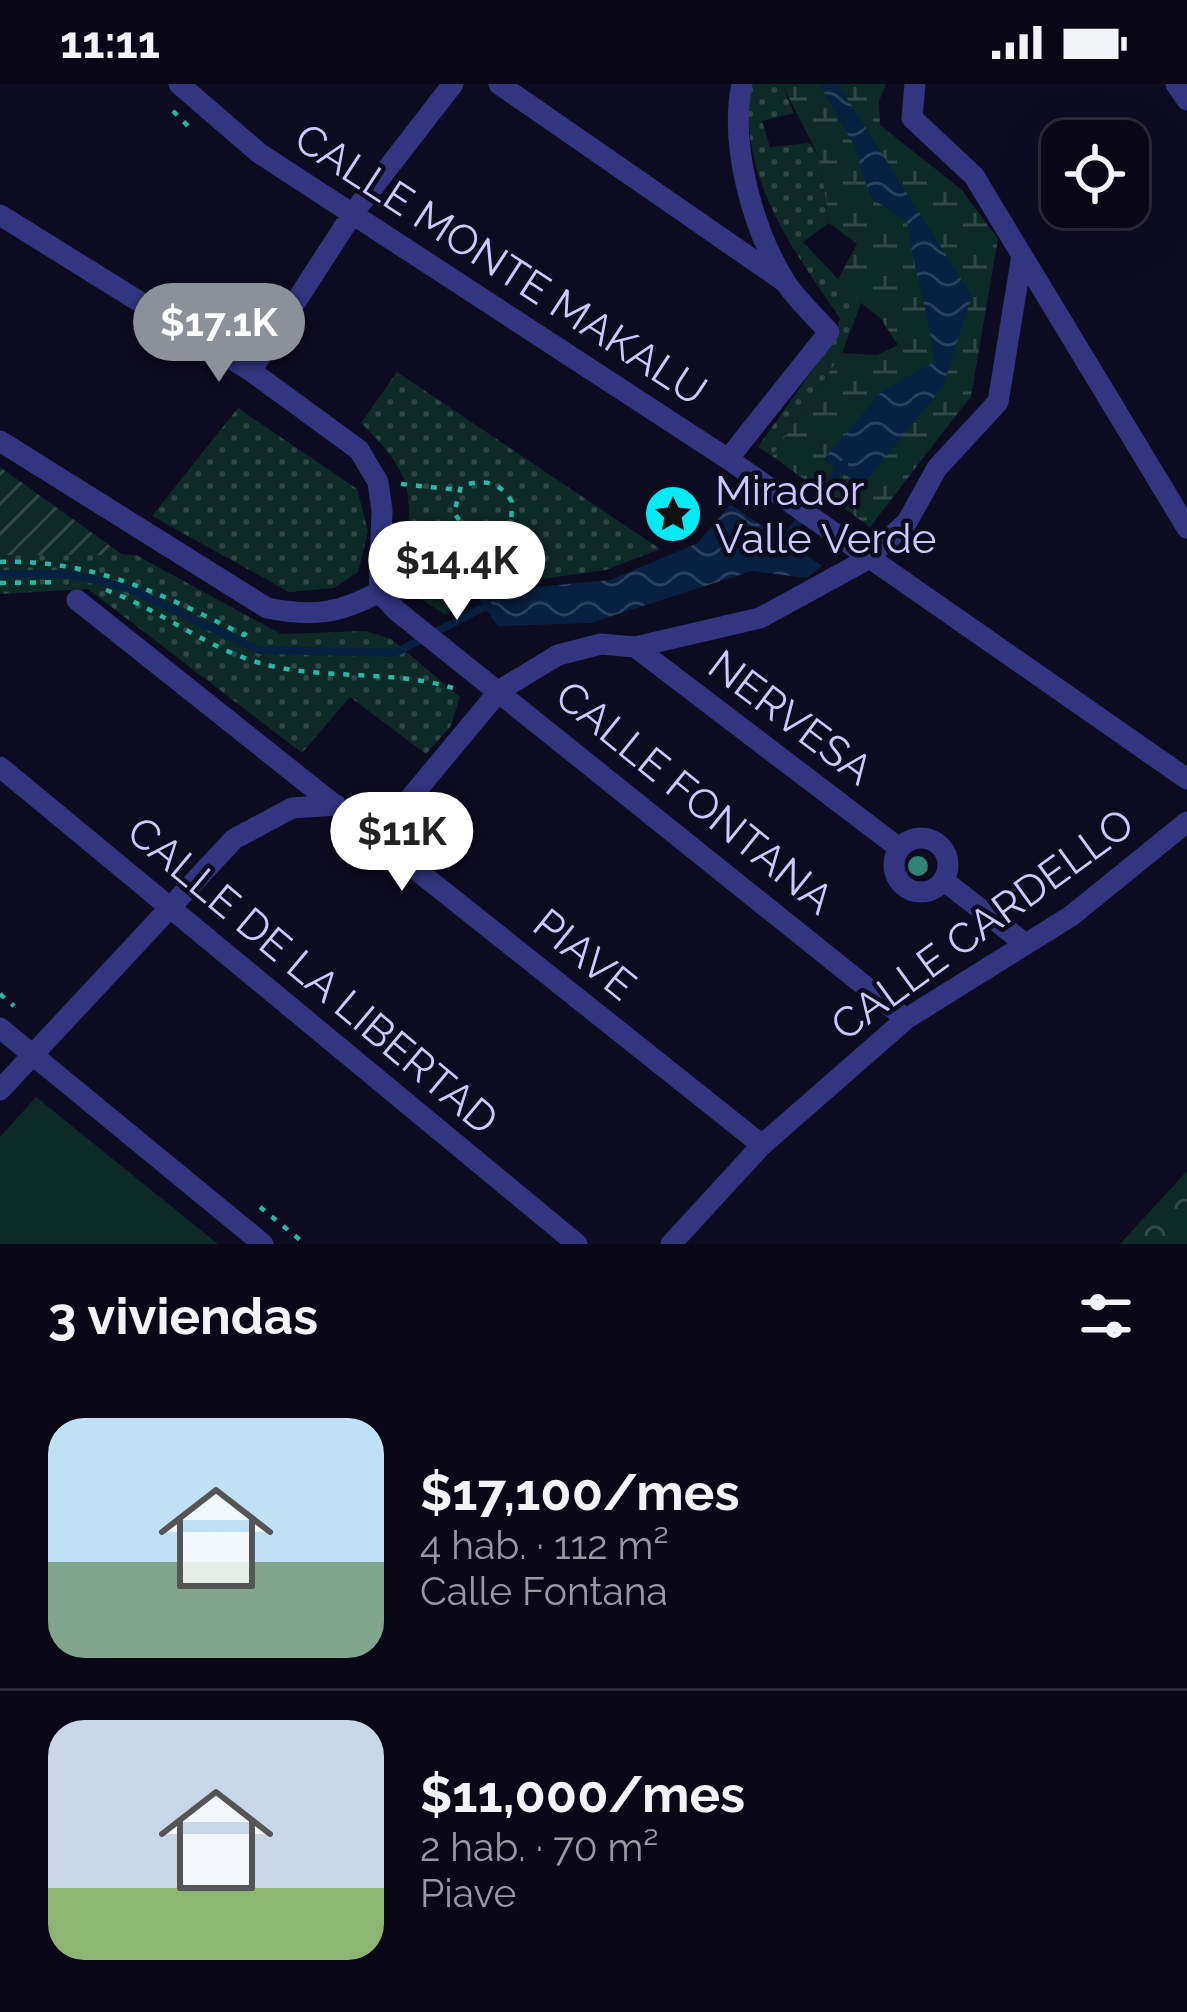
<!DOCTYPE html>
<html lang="es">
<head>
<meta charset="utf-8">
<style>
  :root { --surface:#0a0817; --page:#181624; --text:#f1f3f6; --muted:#999aa1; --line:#2a2936; --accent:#8c9099 }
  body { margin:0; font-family:Raleway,sans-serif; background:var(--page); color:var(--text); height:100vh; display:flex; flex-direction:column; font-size:45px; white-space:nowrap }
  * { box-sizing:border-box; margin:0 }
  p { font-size:39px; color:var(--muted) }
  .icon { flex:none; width:66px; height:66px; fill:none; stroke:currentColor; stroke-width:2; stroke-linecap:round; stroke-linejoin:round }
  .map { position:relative; height:1160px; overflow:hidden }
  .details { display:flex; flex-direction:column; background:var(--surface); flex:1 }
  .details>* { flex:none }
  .controls { position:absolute; left:1041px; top:36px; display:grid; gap:24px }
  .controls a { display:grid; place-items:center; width:108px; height:108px; border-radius:24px; background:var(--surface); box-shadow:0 12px 48px #0002,0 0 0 3px var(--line); font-size:60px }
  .price { position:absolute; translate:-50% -102px; padding:0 27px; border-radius:42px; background:#fff; color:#222; font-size:39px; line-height:78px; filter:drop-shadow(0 3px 6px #0008) }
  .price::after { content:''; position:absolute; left:50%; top:72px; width:36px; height:27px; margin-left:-18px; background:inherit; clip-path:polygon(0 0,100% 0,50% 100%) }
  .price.current { background:var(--accent); color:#fff }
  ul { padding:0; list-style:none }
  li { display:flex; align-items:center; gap:36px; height:300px; padding:0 48px }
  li+li { border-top:3px solid var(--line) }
  li span { display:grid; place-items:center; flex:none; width:336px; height:240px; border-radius:36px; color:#555 }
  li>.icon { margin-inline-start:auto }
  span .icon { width:144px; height:144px; fill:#fffc; stroke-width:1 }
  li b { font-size:51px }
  h2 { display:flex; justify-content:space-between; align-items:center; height:144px; padding:0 48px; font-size:51px }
  .status { display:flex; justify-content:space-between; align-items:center; height:84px; padding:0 60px; background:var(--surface); direction:ltr }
  .status svg { height:33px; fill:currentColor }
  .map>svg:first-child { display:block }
</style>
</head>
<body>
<div class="status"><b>11:11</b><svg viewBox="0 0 49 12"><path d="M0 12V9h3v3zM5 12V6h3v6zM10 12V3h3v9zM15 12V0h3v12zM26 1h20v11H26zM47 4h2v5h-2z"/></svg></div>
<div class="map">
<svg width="1187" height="1160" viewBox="0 0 1187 1160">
  <defs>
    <pattern id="forest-crowns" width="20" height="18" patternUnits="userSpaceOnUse" patternTransform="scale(3)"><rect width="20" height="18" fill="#0e2a27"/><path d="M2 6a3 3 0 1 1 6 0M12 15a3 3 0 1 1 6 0" fill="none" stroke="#304847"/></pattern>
    <pattern id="wetland-marsh" width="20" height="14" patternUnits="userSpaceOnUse" patternTransform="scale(3)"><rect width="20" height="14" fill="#0e2a27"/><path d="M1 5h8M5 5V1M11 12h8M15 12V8" fill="none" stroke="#304847"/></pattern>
    <pattern id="park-dots" width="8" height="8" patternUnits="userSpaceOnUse" patternTransform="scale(3)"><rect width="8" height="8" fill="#0e2a27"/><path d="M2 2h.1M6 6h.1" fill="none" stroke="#304847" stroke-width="1.8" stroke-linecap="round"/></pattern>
    <pattern id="garden-furrows" width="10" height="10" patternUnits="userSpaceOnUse" patternTransform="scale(3)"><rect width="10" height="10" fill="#0e2a27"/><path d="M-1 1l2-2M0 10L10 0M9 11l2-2" fill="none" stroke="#304847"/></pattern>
    <pattern id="water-waves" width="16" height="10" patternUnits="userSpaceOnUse" patternTransform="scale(3)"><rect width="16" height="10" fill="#082041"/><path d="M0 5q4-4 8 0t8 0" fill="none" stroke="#2b3f5e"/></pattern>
  </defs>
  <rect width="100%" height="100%" fill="#0d0b1f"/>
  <path fill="#0e2a27" d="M36 1013 218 1160H0V1053Z"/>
  <path fill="url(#forest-crowns)" d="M1187 1087V1160H1120Z"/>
  <path fill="url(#wetland-marsh)" d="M782 0H886L879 17 880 41 962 106 998 155 971 312 870 443 772 372 842 269 877 271 898 261 881 235 836 199 857 160 829 139 820 75Z"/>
  <path fill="url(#park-dots)" d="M751 0H782L794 29 762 37 770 63 810 59 820 75 829 139 803 158 861 219 842 269 772 372 758 363 835 254 840 234C792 165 736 89 751 0Z
    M397 288 660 465 606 486 463 506 446 531 413 510C392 424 440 415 361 339Z
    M238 324 357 405 368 447 358 488 334 504 289 508 152 432Z
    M37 467 136 471 281 550 366 547 391 555 460 613 450 643 426 670 350 613 302 669 88 505 0 510V471Z"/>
  <path fill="url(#garden-furrows)" d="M0 383 123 471H0Z"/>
  <path fill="url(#water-waves)" d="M819 0H838L972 212 943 302 862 402 823 376 882 307 934 278C930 230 913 187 907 138L870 113 854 61Z
    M730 420 822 482 807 494 752 487 590 539 498 542 474 509 610 496 698 459Z"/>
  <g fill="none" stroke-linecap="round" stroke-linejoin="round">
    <path stroke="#082041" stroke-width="8" d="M776 459 784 456 844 380
      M0 490H69L125 503 259 566 395 569 488 521"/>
    <path stroke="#26b7a5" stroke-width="4.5" stroke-dasharray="6 9" stroke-linecap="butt" d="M173 27 190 44
      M401 400 459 406
      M0 478C93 475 162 510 244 551L252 542
      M0 499 60 498
      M106 506C156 524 200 559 250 576 315 598 387 584 453 604
      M411 508C427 486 446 457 475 452 489 450 499 453 511 443L512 418C500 397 483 395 461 402L454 429 471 452
      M0 910 14 922
      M260 1123 305 1160"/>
    <path stroke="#333581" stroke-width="21" d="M179 0 259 69 728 375 1187 695
      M499 0 785 198
      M915 0 912 34 974 92 1187 444
      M1176 0 1187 16
      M0 131 251 287 359 366 378 398 382 427 379 508 397 527 906 935
      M251 287 353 129 453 0
      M0 357 267 524C312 533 339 530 379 508
      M728 375 829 248C815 232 797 216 786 199 753 146 729 61 742 0
      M77 516 762 1061
      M635 563 899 764
      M0 683 577 1160
      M377 754 500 606 558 571 601 560 635 563 760 534 866 476 907 438 937 384 998 318 1022 171
      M894 781a27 27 0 1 1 54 0a27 27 0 1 1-54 0Z
      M943 796 1023 858
      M0 944 263 1160
      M0 1006 234 755 292 724 336 721
      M671 1160 762 1061 906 935 1071 832 1187 738"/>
  </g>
  <circle fill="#318373" cx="918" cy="782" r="10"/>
  <defs>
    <symbol id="sight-disc" viewBox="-11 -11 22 22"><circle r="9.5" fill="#00eaf4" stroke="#0d0b1f"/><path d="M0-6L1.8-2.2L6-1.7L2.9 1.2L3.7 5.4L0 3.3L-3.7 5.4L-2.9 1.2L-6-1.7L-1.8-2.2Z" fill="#111"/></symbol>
  </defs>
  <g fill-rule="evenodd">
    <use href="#sight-disc" x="640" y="397" width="66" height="66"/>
  </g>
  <g text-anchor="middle" stroke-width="9" stroke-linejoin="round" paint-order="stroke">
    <g font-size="42" fill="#ccc9ff" stroke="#0d0b1f">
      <text transform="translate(501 180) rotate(33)" y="15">CALLE MONTE MAKALU</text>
      <text transform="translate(791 633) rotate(37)" y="15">NERVESA</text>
      <text transform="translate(695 713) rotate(39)" y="15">CALLE FONTANA</text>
      <text transform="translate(982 840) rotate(-36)" y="15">CALLE CARDELLO</text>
      <text transform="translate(585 870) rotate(39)" y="15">PIAVE</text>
      <text transform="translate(313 891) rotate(40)" y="15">CALLE DE LA LIBERTAD</text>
    </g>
    <g font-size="42" fill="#ccc9ff" stroke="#0d0b1f" text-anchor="start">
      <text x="715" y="421">Mirador<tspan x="715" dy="48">Valle Verde</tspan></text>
    </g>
  </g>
</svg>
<div class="controls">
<a><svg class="icon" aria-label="locate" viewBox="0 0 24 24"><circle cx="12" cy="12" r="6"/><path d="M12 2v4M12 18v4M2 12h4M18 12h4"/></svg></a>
</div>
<b class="price current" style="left:219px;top:301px">$17.1K</b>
<b class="price" style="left:457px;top:539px">$14.4K</b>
<b class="price" style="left:402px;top:810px">$11K</b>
</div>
<section class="details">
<h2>3 viviendas<svg class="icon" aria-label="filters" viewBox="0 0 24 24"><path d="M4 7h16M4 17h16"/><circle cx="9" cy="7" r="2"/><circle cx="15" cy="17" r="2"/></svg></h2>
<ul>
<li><span style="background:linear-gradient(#bfe0f5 60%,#7fa58c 0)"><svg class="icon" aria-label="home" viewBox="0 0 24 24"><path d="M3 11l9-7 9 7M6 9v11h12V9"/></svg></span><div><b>$17,100/mes</b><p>4 hab. · 112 m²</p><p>Calle Fontana</p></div></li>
<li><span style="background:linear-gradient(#c9d6e8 70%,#8fb573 0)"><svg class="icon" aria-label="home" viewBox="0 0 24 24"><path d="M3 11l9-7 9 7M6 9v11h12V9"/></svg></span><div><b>$11,000/mes</b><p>2 hab. · 70 m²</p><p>Piave</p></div></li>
</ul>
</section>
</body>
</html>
